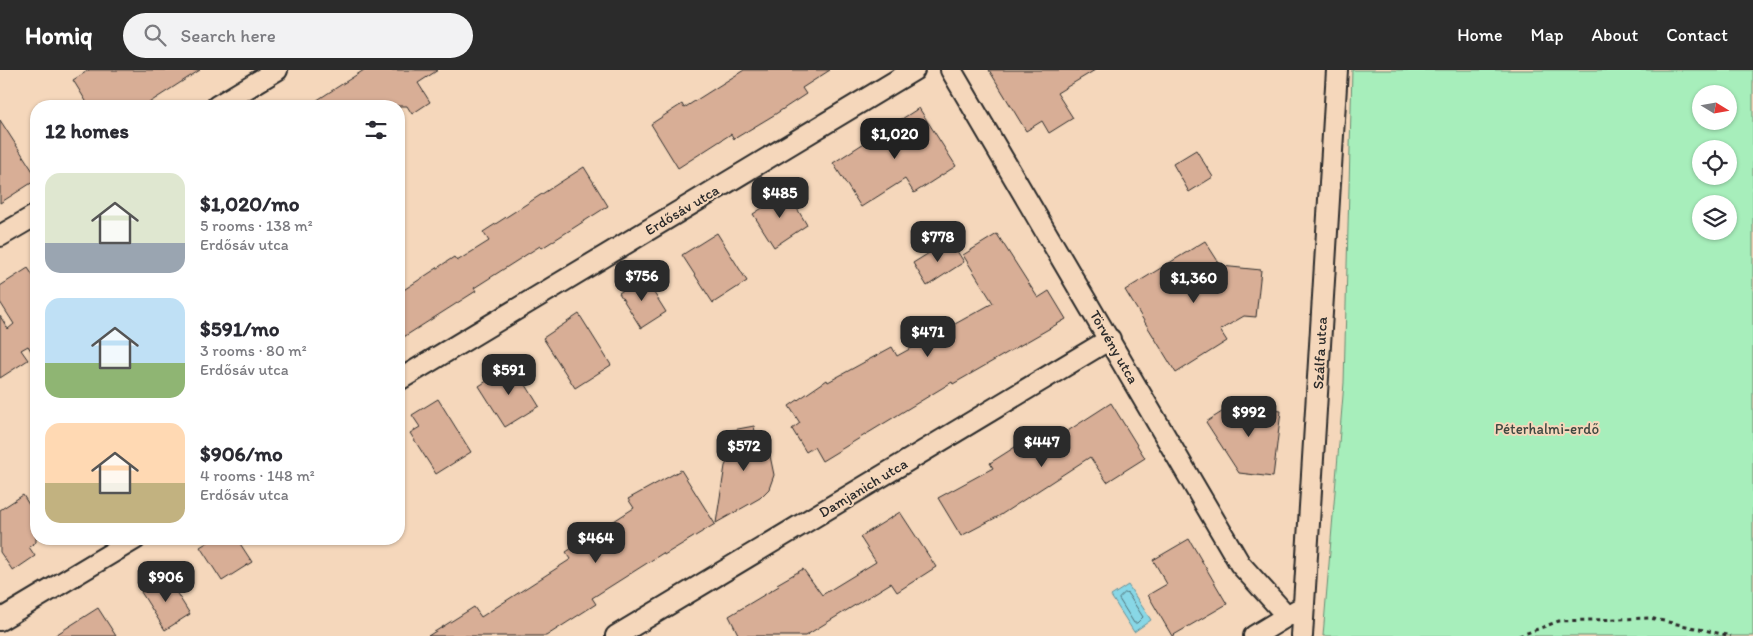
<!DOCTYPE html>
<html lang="en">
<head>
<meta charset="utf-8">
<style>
  :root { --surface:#fff; --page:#f2f2f3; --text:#2b2b33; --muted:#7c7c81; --accent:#2b2b2b }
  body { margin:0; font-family:Itim,sans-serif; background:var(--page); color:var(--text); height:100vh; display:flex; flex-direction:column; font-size:19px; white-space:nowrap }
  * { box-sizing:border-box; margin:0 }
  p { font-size:16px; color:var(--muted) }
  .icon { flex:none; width:28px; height:28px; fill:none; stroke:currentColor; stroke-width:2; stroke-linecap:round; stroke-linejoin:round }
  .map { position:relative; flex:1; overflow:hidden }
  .drawer { position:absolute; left:30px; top:30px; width:375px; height:445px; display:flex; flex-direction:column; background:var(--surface); border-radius:20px; box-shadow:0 1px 4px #0004 }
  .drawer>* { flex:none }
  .needle { width:32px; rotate:101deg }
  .buttons { position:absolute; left:1692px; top:15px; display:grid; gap:10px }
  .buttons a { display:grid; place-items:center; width:45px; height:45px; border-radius:50%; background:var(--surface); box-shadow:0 1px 4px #0004; font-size:25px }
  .price { position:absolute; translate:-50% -42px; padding:0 11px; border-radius:10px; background:var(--accent); color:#fff; font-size:16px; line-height:32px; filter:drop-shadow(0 1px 2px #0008) }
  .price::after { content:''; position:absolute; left:50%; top:30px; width:15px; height:11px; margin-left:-8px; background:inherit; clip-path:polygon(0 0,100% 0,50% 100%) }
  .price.on { background:#222; color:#fff }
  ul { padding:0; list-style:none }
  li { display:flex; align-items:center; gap:15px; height:125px; padding:0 15px }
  li span { display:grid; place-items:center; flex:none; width:140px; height:100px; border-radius:15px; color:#555 }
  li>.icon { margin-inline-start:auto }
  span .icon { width:60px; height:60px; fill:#fffc; stroke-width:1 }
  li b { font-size:21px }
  h2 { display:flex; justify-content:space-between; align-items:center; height:60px; padding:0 15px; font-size:21px }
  header { display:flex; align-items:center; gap:30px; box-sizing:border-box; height:70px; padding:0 25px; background:var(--accent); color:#fff }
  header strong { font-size:24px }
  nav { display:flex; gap:28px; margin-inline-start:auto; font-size:18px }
  .search { width:350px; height:45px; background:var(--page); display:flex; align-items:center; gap:12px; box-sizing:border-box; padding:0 18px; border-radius:28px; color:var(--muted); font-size:19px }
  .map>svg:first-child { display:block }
</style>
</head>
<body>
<header>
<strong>Homiq</strong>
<div class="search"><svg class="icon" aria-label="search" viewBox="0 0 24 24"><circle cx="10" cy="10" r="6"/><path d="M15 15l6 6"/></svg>Search here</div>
<nav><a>Home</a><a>Map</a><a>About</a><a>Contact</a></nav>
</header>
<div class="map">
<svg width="1753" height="566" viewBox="0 0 1753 566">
  <rect width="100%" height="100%" fill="#f5d7bb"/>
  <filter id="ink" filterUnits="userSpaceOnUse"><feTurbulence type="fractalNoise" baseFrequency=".02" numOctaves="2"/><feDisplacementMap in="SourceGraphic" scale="10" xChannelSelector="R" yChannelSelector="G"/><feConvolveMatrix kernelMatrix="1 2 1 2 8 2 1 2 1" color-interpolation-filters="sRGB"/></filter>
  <g filter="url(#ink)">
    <path fill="#a7eebb" stroke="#698c73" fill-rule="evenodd" d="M1352 0H1753V566H1323L1344 313ZM1701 24H1729V51H1701ZM1701 79H1729V106H1701ZM1701 134H1729V161H1701Z"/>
    <path fill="#88d7e6" stroke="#63929b" d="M1128 515 1151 550 1134 562 1111 526Z"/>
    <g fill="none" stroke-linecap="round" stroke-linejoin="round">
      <path stroke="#507076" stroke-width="1" d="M1125 523 1128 524 1143 547 1137 553H1134L1119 529Z"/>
    </g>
    <path fill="#d8ae96" stroke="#2b2b2b" d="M89 0H200L144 36H89L73 10Z
      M364 0H438L418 13 430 32 412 44 407 36H308Z
      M744 0H830L802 18 806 24 774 45 734 69 731 64 678 98 651 54 682 34 684 38Z
      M989 0H1095L1057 23 1073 48 1049 63 1042 51 1026 61Z
      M919 38 956 96 914 123 905 109 861 137 833 93Z
      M0 50 36 106V110L0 133Z
      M1196 80 1213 107 1189 122 1173 94Z
      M584 97 608 136 542 178 540 176 474 218 476 221 399 270V223L454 187 457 191 489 171 483 162Z
      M787 122 807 155 774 177 753 144Z
      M717 163 747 211 713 233 682 185Z
      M997 164 1038 228 1049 221 1066 249 953 314 952 312 822 391 814 377 806 382 792 359 800 353 789 336 827 310 828 312 892 277 897 286 993 233 963 185Z
      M950 170 964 192 927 216 913 193Z
      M1205 171 1221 196 1261 200 1256 247 1244 246 1220 260 1227 271 1176 303 1125 220Z
      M28 198 36 210V289L28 276 21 280 28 290 0 308V246L8 259 14 254 0 232V216Z
      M644 207 666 242 641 258 619 223Z
      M579 244 611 295 575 318 543 268Z
      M513 294 539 336 505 357 479 316Z
      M438 329 471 382 436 404 410 363 420 357 412 345Z
      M1111 333 1145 388 1107 412 1090 387 999 446 961 466 938 428 993 398 990 393 1037 363 1046 375Z
      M1233 335 1281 341 1273 407 1239 403 1206 352Z
      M754 356 759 383 768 376 774 405 769 419 760 428 716 453 725 396 731 384 722 362Z
      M681 400 715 454 664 485 663 483 592 528 596 534 546 566H428L474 537 481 547 571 489 566 482 634 438 628 429Z
      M23 425 36 446V472L29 477 35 486 13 501 0 482V440Z
      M900 442 936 497 897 522 891 513 805 566H739L729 546 779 516 777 514 803 499 822 525 876 492 860 467Z
      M213 469H237L252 492 222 511 200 477Z
      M1189 469 1227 534 1172 566 1148 525 1167 514 1153 490Z
      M166 506 190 544 165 560 141 522Z
      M98 538 116 566H54Z"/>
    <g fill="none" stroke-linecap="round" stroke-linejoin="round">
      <defs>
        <path id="street" d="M951 0 1240 494 1287 546
          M217 36 277 0
          M0 166 36 145
          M399 310 914 0
          M0 550 135 469
          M616 566 1110 269
          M1254 566 1297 540
          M1302 566 1337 0"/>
      </defs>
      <use href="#street" stroke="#2b2b2b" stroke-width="24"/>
      <path stroke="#2b2b2b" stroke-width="3" stroke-dasharray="4 4" stroke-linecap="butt" d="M1519 566 1559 551 1650 548 1731 566"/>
      <use href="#street" stroke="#f5d7bb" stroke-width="20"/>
    </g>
  </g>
  <g text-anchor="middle" stroke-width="4" stroke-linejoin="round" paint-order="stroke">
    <g font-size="15" fill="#2b2b2b" stroke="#f5d7bb">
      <text transform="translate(682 140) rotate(-31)" y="5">Erdősáv utca</text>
      <text transform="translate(1114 277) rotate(60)" y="5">Törvény utca</text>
      <text transform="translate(1320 283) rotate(-87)" y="5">Szálfa utca</text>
      <text transform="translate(863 418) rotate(-31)" y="5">Damjanich utca</text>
    </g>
    <g font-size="15" fill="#3e4841" stroke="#f5d7bb">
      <text x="1547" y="364">Péterhalmi-erdő</text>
    </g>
  </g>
</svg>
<div class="buttons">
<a><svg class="needle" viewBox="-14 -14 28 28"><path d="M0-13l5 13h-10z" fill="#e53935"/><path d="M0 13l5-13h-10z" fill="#7c7c81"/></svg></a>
<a><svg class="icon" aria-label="locate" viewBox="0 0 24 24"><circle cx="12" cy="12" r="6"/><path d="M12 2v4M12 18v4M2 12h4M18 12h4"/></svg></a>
<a><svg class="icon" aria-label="layers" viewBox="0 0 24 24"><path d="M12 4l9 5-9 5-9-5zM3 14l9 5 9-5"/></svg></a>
</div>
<b class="price on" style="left:895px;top:90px">$1,020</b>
<b class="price" style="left:780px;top:149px">$485</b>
<b class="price" style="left:938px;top:193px">$778</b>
<b class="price" style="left:642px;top:232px">$756</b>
<b class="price" style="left:1194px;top:234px">$1,360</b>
<b class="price" style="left:928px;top:288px">$471</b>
<b class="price" style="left:509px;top:326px">$591</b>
<b class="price" style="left:1249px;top:368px">$992</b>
<b class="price" style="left:1042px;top:398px">$447</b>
<b class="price" style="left:744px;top:402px">$572</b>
<b class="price" style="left:596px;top:494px">$464</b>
<b class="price" style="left:166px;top:533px">$906</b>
<section class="drawer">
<h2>12 homes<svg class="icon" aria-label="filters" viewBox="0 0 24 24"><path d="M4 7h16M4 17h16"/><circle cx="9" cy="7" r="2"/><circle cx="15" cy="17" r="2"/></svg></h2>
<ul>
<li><span style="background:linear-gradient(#dfe7d0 70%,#9aa5b1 0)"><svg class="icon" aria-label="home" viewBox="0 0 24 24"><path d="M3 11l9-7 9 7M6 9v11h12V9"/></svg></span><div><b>$1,020/mo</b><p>5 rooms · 138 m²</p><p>Erdősáv utca</p></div></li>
<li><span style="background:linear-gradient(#bfe0f5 65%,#8fb573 0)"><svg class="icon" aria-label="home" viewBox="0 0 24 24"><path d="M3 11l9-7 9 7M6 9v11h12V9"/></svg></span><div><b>$591/mo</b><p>3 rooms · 80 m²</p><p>Erdősáv utca</p></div></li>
<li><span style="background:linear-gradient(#ffd9b3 60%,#c2b280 0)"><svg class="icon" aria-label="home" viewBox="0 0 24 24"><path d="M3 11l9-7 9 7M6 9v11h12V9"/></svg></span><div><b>$906/mo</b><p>4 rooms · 148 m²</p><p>Erdősáv utca</p></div></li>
</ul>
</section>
</div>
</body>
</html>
